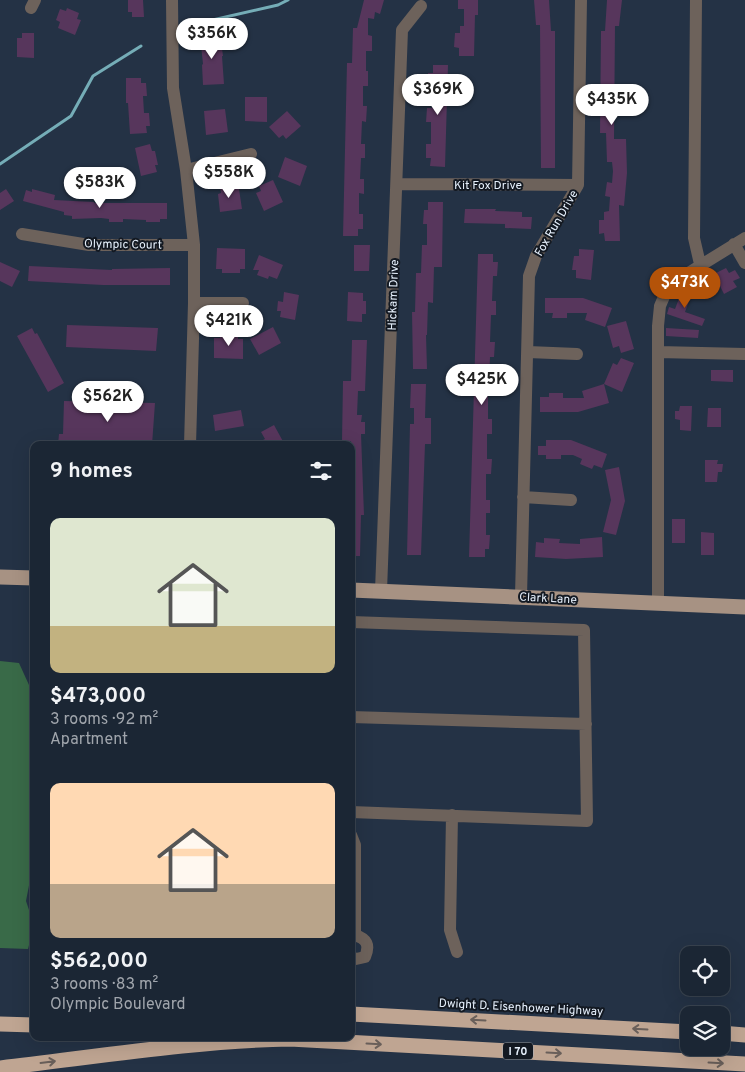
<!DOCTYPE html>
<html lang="en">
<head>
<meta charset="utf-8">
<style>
  :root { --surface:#1b2634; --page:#283240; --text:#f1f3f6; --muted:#a0a5ac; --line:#39434f; --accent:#b45309 }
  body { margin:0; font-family:Overpass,sans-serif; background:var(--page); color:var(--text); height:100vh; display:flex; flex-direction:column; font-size:19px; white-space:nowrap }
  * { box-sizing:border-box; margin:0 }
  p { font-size:16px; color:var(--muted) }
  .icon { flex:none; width:28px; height:28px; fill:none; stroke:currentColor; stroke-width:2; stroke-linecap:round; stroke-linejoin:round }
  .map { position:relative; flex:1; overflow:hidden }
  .drawer { position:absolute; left:30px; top:441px; width:325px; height:600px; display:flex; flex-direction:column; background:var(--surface); border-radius:10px; box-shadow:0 5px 20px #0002,0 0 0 1px var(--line) }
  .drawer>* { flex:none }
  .fabs { position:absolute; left:680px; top:946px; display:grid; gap:10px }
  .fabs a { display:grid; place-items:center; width:50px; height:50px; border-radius:10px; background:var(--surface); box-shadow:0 5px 20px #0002,0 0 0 1px var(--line); font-size:25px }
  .price { position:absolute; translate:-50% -42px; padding:0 11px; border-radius:18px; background:#fff; color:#222; font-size:16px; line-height:32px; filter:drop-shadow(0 1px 2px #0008) }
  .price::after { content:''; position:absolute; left:50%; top:30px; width:15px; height:11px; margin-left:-8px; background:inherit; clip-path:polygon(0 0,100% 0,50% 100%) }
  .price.current { background:var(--accent); color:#fff }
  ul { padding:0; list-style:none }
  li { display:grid; align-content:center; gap:10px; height:265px; padding:0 20px }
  li span { display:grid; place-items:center; height:155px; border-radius:10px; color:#555 }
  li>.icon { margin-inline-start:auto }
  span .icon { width:90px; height:90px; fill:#fffc; stroke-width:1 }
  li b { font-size:21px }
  h2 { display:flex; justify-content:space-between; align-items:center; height:60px; padding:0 20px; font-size:21px }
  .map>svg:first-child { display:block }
</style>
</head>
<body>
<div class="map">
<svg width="745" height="1072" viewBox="0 0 745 1072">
  <rect width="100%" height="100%" fill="#243245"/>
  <path fill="#396a48" d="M0 661 19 663 29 685 31 875 26 901 34 925 28 949 0 948Z"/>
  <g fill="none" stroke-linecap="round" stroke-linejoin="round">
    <path stroke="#75adb7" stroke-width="3" d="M195 24 278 5 288 0
      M0 164 71 116 93 76 141 46"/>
  </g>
  <path fill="#57365c" d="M128 0H143L144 17H132V12H128Z
    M364 0H384L380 14 375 12 374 19 368 18V35L372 36V51H366V71H368V86H363V106H367L366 122 362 121 361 144H365V158H361L360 179H364V194L359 193V214H363V229H358V236H343L347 63H352L353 28H357Z
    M458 0H478V15H475L474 56H459V48L454 47 455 33H460V26H464V9H458Z
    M534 0H549L551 31H555V168H541L540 25H536Z
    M607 0H622L619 26H615L614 139H626L627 173 624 206 619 205 620 241H605L604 233 599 234V220H604V212L609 211 610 197 605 196 607 182 612 183 613 171 612 162H607L606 133H600L601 31H605Z
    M67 8 79 13 77 19 81 20 75 35 58 28 60 22 56 20 60 9 66 11Z
    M22 33H34V58L17 57V38H22Z
    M220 34 223 56H222L224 84 203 85 202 65 203 64 200 36Z
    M433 65H448L445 167 430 166 431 158H426V144H431V122H426L427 108H432V87H428V73H433Z
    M126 78H141V83H146L147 96H143L144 113H149L150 126H146L147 133 130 134 128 103H126Z
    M245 97H267V122L245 121Z
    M225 109 228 132 206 135 204 111Z
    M287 111 301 126 286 139 283 135 279 138 269 127Z
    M150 144 152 151H155L158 165H155L157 172 141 176 135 148Z
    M285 157 307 166 300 186 278 177Z
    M273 180 283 202 264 211 256 193 261 191 259 186Z
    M233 186V189H239L242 209 220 212 218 194 221 193 220 187Z
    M6 189 14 201 0 210V193Z
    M32 189 55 195 54 200 94 202V203H167V219H160V222H146V220L123 219V222H109V219L101 218 72 219V216L64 215V212L23 201 26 190 32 192Z
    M428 202H443L442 267H434L433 303 428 302 427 335H426L427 369H413L412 312H415L416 273H421L422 245H427V224H423L424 210H428Z
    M465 209H496L495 211 522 212V217H532L531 229 505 228V224L464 223Z
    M354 245H370L369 271H354Z
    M217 248 245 249V269H240V273H222V269H216Z
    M579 249 594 250 591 280 576 278V270H572L574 256H579Z
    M478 254H493V262H498L497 276H493L492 301H496V315H491L490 342H495L494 357H490L489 383H493V396H488V419H492V434H487V459H492L491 474H486V500H490V513H486V535H490L489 549H485V557H469Z
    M259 255 283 265 277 279 269 276 268 279 257 275 259 270H253Z
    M0 262 20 271 12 287 0 281Z
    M29 266 112 270V269L170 268V285H103L28 281Z
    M726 268 729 273 735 270 740 278 733 281 737 287 724 294 714 274Z
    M687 286 693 290 685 312 705 319 702 326 667 314 669 307 675 309 680 296Z
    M284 292 299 295 295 320 280 317 281 311H277L278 301 283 302Z
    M348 292 363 293V301H366V314H362V322L347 321Z
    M545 298H583L612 308 605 327 585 320 587 313H567V318H552L553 313H545Z
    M626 321 634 349 621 353 619 346 613 348 607 326Z
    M67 325 158 328 156 351 66 347Z
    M273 327 281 343 259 355 250 339Z
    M32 328 35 334 37 333 64 383 48 392 17 336Z
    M666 328 699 330 698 338 666 336Z
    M220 334 238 335V339H243V359L214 358V338H220Z
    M352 340H367L365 391H358L357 415H362L361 422H365V434H361L364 515H361L360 556H351V441H342L343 381H351Z
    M621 358 634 363 622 392 604 384 613 363 617 365Z
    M711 370H733V382L711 381Z
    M411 384H426L425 418H431V444H425L421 555H407L410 424H414V408H410Z
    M604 384 609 403 578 412H540V397H549V393H563V398H584L582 391Z
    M64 401 155 403 152 445 68 443V445H58L59 434H63Z
    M680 406H692L691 431 680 430V420L675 419V411H679Z
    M708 408H721V427H707Z
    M241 410 244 426 215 431 213 415Z
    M274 425 285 445H253L265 439 261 432Z
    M546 440H571L607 454 602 468 594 465 592 469 580 464 582 459 573 455H561V459H546V455H538V446H546Z
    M705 460H718L717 464H723L722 472H718L717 482H705Z
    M619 467 625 501 616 535 603 532 611 500 605 470Z
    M672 519H685V543H672Z
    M701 532 714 533V555H701Z
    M602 537 603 557 566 559 535 557 536 542 544 543V538L560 539 559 543 580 544V539Z"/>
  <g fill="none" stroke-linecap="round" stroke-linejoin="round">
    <path stroke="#6d625b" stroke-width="12" d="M172 0 173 88 186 170 194 245V303L190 445
      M696 0 694 238 700 264
      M31 8 35 0
      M186 170 251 154
      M398 184 578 185
      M22 234 89 245H194
      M734 244 745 263
      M194 303H243
      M528 352 577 354
      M658 352 745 354
      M523 497 571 500
      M381 591 402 30 421 6
      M521 596 529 276 536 256 578 185 581 0
      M658 604V326L660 306 669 285 745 238
      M351 622 584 630 587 821 351 812
      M351 717 586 724
      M452 815 450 930 457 952
      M351 835 355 845V935
      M351 937 355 935C367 939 370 945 365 957L356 959 351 957"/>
    <path stroke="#a79283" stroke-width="15" d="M0 577 34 578
      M351 590 745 607"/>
    <path stroke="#bfa592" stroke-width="15" d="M351 1014 689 1032
      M0 1024 34 1025
      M721 1033 745 1035
      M0 1068C96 1057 193 1041 290 1039L745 1064"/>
  </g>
  <defs><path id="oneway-shaft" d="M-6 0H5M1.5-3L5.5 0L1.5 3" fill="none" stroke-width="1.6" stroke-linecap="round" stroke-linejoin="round" transform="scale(1.25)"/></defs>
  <g stroke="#695f5a">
    <use href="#oneway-shaft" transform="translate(478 1020) rotate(-177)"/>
    <use href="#oneway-shaft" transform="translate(640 1029) rotate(-177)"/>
    <use href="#oneway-shaft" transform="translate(374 1044) rotate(3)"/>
    <use href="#oneway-shaft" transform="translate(554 1053) rotate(3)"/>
    <use href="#oneway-shaft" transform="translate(48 1062) rotate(-7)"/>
    <use href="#oneway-shaft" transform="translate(716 1063) rotate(3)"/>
  </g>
  <g text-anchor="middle" stroke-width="4" stroke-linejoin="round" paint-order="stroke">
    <rect fill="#131922" stroke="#a7b0bb" stroke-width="1" x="503" y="1042.5" width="30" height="17" rx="4"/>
    <g font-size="11" font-weight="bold" fill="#e7f1fd">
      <text x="518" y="1055">I 70</text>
    </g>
    <g font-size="12" fill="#e7f1fd" stroke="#131922">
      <text x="488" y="189">Kit Fox Drive</text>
      <text transform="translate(556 223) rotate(-60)" y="4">Fox Run Drive</text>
      <text transform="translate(123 244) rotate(1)" y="4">Olympic Court</text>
      <text transform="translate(393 295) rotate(-88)" y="4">Hickam Drive</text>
      <text transform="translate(548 598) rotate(3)" y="4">Clark Lane</text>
      <text transform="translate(521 1007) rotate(3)" y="4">Dwight D. Eisenhower Highway</text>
    </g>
  </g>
</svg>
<div class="fabs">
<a><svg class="icon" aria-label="locate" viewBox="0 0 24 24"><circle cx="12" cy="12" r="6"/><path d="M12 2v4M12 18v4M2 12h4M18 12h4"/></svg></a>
<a><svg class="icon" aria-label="layers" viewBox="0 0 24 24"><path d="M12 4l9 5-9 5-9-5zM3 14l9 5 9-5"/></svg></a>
</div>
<b class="price" style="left:212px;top:60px">$356K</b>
<b class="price" style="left:438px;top:116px">$369K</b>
<b class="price" style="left:612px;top:126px">$435K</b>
<b class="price" style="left:229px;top:199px">$558K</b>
<b class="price" style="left:100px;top:209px">$583K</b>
<b class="price current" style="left:685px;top:309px">$473K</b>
<b class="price" style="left:229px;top:347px">$421K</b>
<b class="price" style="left:482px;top:406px">$425K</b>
<b class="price" style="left:108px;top:423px">$562K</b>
<section class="drawer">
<h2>9 homes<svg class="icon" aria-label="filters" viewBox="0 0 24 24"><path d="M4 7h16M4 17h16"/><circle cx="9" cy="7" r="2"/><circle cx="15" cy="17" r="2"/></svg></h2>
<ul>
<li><span style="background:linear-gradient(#dfe7d0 70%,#c2b280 0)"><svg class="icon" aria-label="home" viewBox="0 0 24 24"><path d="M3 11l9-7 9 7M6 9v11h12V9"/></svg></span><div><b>$473,000</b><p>3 rooms · 92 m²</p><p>Apartment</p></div></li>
<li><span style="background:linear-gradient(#ffd9b3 65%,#b9a48a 0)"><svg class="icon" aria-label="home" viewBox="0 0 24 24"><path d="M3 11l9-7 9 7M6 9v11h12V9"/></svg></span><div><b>$562,000</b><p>3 rooms · 83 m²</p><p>Olympic Boulevard</p></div></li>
</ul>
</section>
</div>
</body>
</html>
